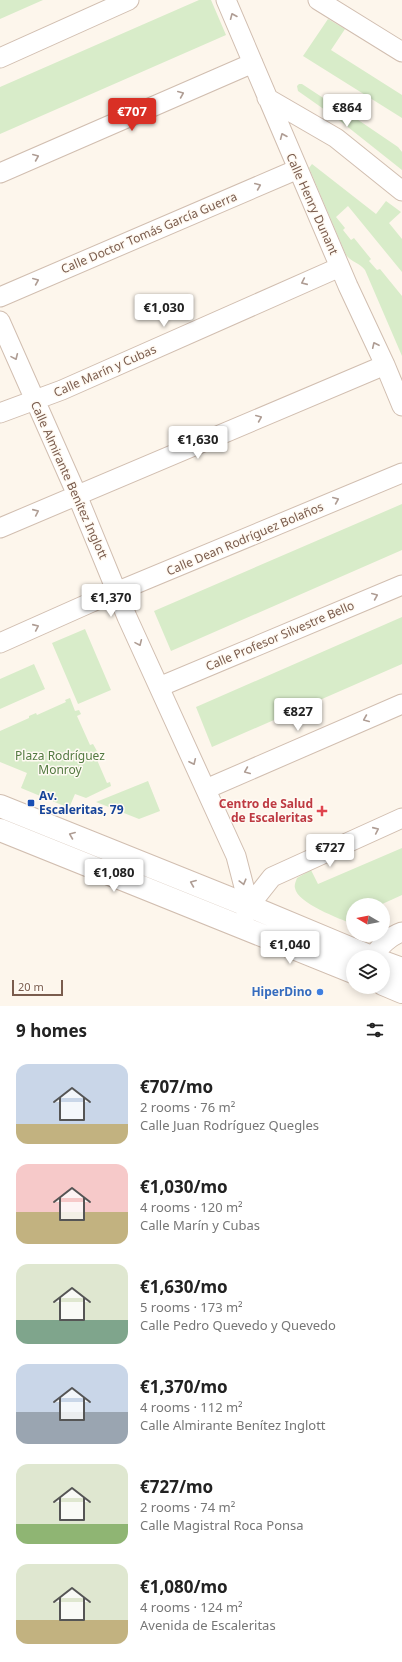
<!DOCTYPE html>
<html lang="en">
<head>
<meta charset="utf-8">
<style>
  :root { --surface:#fff; --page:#f6f6f6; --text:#222; --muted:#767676; --accent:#d93025 }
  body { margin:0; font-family:"Noto Sans",sans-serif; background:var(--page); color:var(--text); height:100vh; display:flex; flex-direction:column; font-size:15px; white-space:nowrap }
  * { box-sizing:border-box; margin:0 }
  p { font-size:13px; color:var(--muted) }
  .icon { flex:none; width:22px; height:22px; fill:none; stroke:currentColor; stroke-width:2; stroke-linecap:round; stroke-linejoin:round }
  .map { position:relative; height:1006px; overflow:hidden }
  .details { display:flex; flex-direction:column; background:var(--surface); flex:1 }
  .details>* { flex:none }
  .needle { width:26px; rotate:280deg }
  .controls { position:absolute; left:346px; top:898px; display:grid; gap:8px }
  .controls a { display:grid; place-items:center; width:44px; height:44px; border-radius:50%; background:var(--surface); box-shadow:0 2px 10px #0003; font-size:20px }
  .scale { position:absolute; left:12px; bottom:10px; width:51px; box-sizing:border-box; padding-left:4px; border:2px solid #7a5c4d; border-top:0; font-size:11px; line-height:14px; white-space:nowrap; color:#7a5c4d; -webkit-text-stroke:3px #fffaf3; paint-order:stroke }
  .price { position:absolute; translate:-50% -34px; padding:0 9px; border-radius:4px; background:#fff; color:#222; font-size:13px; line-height:26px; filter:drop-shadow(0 1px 2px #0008) }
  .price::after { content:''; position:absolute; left:50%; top:24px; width:12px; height:9px; margin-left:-6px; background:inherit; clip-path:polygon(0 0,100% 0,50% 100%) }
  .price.current { background:var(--accent); color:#fff }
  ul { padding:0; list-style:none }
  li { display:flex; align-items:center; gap:12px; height:100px; padding:0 16px }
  li span { display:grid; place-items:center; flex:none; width:112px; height:80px; border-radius:12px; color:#555 }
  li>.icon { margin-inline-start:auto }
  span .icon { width:48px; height:48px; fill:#fffc; stroke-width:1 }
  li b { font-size:17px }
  h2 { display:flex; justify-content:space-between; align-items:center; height:48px; padding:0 16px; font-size:17px }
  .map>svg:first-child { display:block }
</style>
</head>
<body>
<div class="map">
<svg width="402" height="1006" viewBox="0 0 402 1006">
  <rect width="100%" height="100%" fill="#fdf6ec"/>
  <path fill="#d8ecc9" d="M0 0H43L0 19Z
    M199 0H211L226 35 0 134V87Z
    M328 19 345 29 331 50 402 95V118L303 56Z
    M299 84H302L340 109 335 117 298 91 297 86Z
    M345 111 398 147 402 152V170L339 120Z
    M312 164 376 214 386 201 401 212 389 223 402 239V272L348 206 336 217 345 228 343 230 351 240 354 238 371 259 369 261 377 270 380 269 402 296V356L365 270C360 263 351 262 346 255L309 168Z
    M402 504V550L171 651 154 611Z
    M402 617V664L212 747 196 707Z
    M85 629 111 690 78 704 52 643Z
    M34 664 45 689 0 709V679Z
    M70 698 75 711 79 710 81 714 77 716 90 745 93 744 97 751 94 753 107 783 110 782 111 786 86 798 75 794 69 808 21 788 27 773 0 762V731L29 718V716L36 713 37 715 66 702 65 700Z
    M148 781 160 811 139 819 96 802Z
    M402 848V895L380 905H353V924C340 919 297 903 295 888 294 885 296 881 297 878L311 870 318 884Z"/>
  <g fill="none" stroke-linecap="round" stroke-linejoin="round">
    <defs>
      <path id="minor" d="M226 0 348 286 385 365 402 406
        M318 0 402 52
        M0 58 129 0
        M267 98 336 138 402 191
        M0 173 253 63
        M0 297 298 169
        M0 321 77 495 127 617 236 856 249 906
        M0 413 62 390 340 267
        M0 528 385 365
        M0 643 92 602 402 473
        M159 687 402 585
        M206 789 402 704
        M246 914 249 906 272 877 402 818
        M372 957C381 946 388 937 402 932"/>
      <path id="tertiary" d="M0 806 249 906 371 957
        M0 830 353 972
        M383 962 402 969
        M383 984 402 992"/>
    </defs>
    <use href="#minor" stroke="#d1beb0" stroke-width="21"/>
    <use href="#tertiary" stroke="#d1beb0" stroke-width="24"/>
    <use href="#minor" stroke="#fff" stroke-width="19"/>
    <use href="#tertiary" stroke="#fff" stroke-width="22"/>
  </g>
  <defs><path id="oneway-chevron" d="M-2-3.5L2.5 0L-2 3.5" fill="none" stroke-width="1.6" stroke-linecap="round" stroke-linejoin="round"/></defs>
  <g stroke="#af9d94">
    <use href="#oneway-chevron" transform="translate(233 16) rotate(-113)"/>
    <use href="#oneway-chevron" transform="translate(181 94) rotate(-23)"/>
    <use href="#oneway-chevron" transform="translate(283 136) rotate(-113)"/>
    <use href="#oneway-chevron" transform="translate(36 157) rotate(-23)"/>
    <use href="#oneway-chevron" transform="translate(258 186) rotate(-23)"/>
    <use href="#oneway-chevron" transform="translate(36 281) rotate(-23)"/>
    <use href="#oneway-chevron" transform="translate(304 282) rotate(156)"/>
    <use href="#oneway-chevron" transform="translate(375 345) rotate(-115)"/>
    <use href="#oneway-chevron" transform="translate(15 357) rotate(66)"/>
    <use href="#oneway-chevron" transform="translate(259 418) rotate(-23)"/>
    <use href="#oneway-chevron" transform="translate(336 500) rotate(-23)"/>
    <use href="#oneway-chevron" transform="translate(36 512) rotate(-24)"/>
    <use href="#oneway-chevron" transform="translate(375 596) rotate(-23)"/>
    <use href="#oneway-chevron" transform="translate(36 627) rotate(-24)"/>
    <use href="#oneway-chevron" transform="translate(139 643) rotate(66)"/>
    <use href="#oneway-chevron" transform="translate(366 719) rotate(157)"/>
    <use href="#oneway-chevron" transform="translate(193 762) rotate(65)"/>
    <use href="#oneway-chevron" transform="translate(247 771) rotate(157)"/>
    <use href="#oneway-chevron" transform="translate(376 830) rotate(-24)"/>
    <use href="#oneway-chevron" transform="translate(72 835) rotate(-158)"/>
    <use href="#oneway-chevron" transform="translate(243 882) rotate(75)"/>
    <use href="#oneway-chevron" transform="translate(193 883) rotate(-158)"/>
  </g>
  <rect fill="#1a4fb4" stroke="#fffaf3" stroke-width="1.5" x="27" y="799" width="8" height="8" rx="2"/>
  <path fill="#e0444e" stroke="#fffaf3" stroke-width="1.5" d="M320 805h4v4h4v4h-4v4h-4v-4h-4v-4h4z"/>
  <circle fill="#3f7fe0" stroke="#fffaf3" stroke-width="1.5" cx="320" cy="992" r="4"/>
  <g text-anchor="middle" stroke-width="3" stroke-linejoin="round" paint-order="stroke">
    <g font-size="12" fill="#7a5c4d" stroke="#fffaf3">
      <text transform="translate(312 204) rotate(66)" y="4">Calle Henry Dunant</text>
      <text transform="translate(149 233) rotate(-23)" y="4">Calle Doctor Tomás García Guerra</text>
      <text transform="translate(105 371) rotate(-24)" y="4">Calle Marín y Cubas</text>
      <text transform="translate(69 480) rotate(66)" y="4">Calle Almirante Benítez Inglott</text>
      <text transform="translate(245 539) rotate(-23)" y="4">Calle Dean Rodríguez Bolaños</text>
      <text transform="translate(280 636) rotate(-23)" y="4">Calle Profesor Silvestre Bello</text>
    </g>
    <g font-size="12" fill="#537a41" stroke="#fffaf3">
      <text x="60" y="760">Plaza Rodríguez<tspan x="60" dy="14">Monroy</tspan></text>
    </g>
    <g font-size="12" font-weight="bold" fill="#164399" stroke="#fffaf3" text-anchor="start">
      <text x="39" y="800">Av.<tspan x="39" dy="14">Escaleritas, 79</tspan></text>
    </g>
    <g font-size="12" font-weight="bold" fill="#be3a42" stroke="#fffaf3" text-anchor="end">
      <text x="313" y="808">Centro de Salud<tspan x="313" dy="14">de Escaleritas</tspan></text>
    </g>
    <g font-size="12" font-weight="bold" fill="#366cbe" stroke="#fffaf3" text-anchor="end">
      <text x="312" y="996">HiperDino</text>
    </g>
  </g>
</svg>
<div class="controls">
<a><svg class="needle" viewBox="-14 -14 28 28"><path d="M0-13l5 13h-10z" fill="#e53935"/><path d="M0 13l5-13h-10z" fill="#767676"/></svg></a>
<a><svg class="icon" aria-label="layers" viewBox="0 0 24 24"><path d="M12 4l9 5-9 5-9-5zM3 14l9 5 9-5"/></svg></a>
</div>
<div class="scale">20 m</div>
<b class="price" style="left:347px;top:128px">€864</b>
<b class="price current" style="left:132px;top:132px">€707</b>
<b class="price" style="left:164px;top:328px">€1,030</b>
<b class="price" style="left:198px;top:460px">€1,630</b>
<b class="price" style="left:111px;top:618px">€1,370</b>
<b class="price" style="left:298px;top:732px">€827</b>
<b class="price" style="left:330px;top:868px">€727</b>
<b class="price" style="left:114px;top:893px">€1,080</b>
<b class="price" style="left:290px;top:965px">€1,040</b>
</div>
<section class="details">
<h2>9 homes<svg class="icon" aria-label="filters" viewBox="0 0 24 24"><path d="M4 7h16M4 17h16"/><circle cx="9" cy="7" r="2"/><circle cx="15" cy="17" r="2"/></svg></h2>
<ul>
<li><span style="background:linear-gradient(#c9d6e8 75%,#c2b280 0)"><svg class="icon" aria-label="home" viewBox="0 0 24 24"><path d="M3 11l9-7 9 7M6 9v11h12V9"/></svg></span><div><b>€707/mo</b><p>2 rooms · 76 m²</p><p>Calle Juan Rodríguez Quegles</p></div></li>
<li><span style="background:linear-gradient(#f6c9c9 60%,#c2b280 0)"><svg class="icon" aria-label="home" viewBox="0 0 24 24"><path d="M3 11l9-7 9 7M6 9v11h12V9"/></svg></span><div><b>€1,030/mo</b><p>4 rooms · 120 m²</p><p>Calle Marín y Cubas</p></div></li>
<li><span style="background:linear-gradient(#dfe7d0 70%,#7fa58c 0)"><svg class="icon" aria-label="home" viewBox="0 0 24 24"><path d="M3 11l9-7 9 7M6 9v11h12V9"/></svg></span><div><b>€1,630/mo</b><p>5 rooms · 173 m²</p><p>Calle Pedro Quevedo y Quevedo</p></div></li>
<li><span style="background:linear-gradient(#c9d6e8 60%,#9aa5b1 0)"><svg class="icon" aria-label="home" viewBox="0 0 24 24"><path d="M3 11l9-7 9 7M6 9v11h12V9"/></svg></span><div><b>€1,370/mo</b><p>4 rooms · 112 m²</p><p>Calle Almirante Benítez Inglott</p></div></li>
<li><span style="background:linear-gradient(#dfe7d0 75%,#8fb573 0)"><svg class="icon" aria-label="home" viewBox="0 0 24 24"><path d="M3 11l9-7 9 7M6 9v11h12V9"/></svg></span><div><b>€727/mo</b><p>2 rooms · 74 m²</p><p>Calle Magistral Roca Ponsa</p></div></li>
<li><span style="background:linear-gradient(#dfe7d0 70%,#c2b280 0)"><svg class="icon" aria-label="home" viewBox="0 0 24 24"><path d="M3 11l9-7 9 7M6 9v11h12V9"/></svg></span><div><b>€1,080/mo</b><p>4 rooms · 124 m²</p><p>Avenida de Escaleritas</p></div></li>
</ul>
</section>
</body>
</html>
